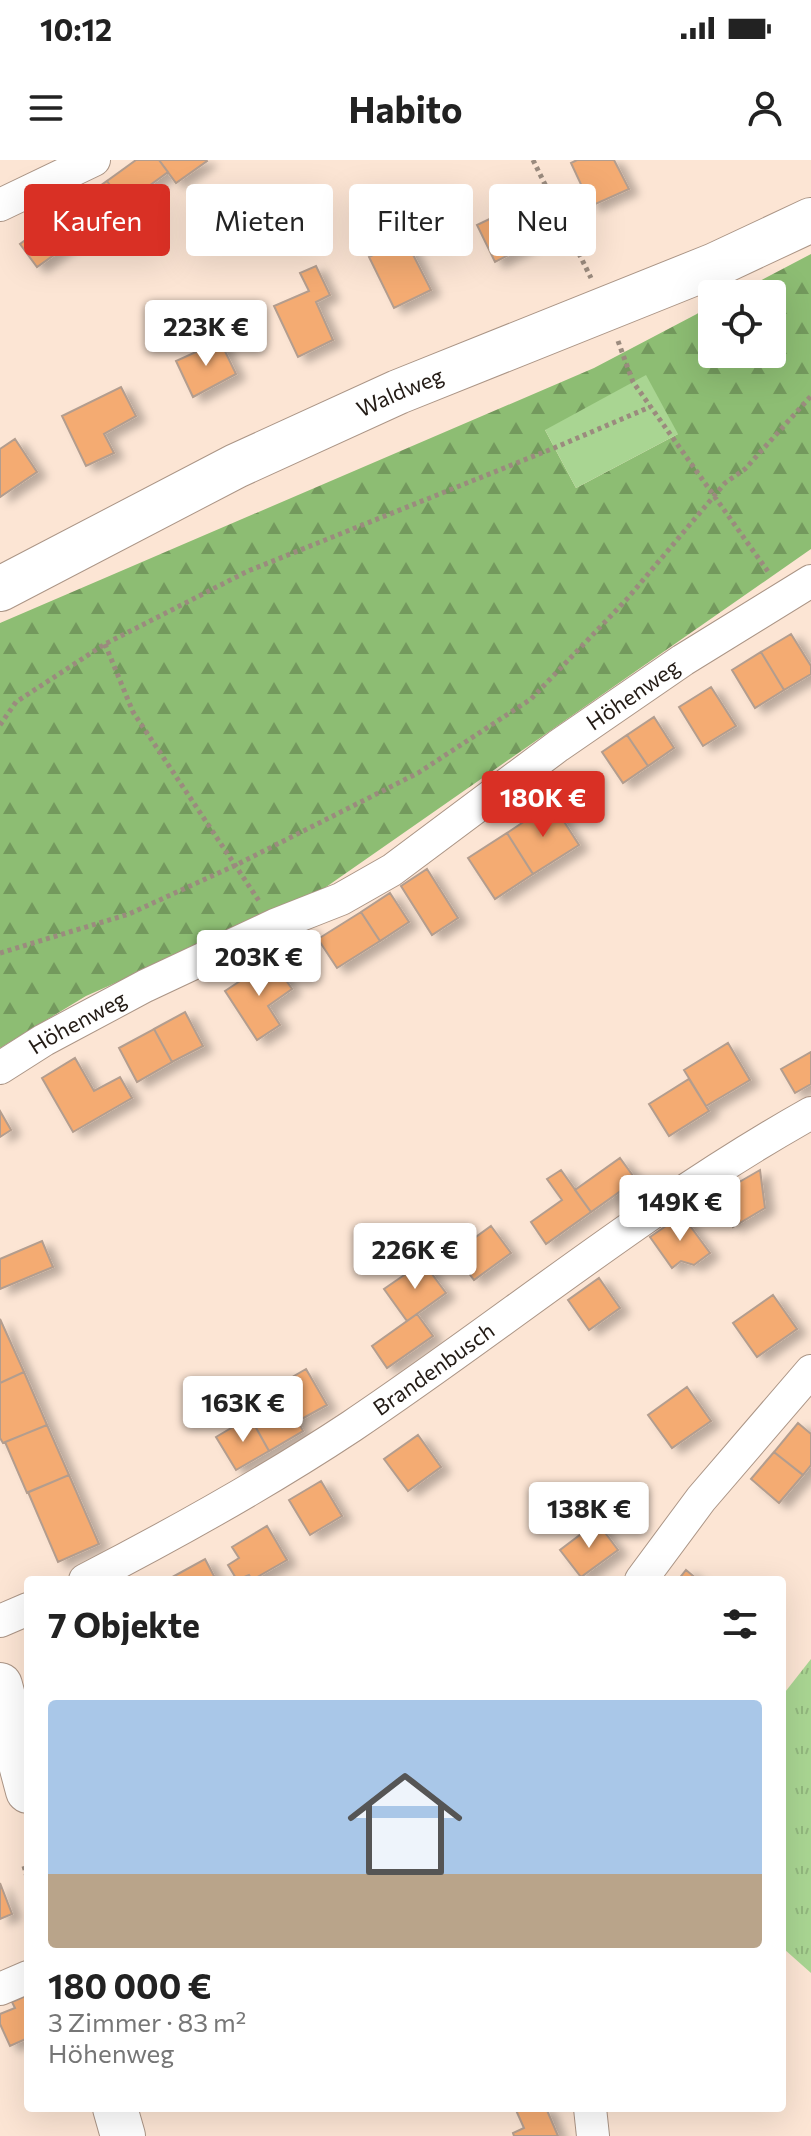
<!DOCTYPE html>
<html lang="de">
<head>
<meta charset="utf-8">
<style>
  :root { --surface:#fff; --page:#f6f6f6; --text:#222; --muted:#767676; --line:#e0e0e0; --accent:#d93025 }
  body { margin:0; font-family:Commissioner,sans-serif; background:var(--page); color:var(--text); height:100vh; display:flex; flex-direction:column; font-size:30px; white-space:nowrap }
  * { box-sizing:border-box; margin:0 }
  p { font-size:26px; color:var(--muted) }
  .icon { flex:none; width:44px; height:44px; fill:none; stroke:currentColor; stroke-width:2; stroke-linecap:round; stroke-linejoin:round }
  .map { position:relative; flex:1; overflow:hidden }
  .side { position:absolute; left:24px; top:1416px; width:762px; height:536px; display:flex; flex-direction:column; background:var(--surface); border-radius:8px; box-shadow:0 8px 32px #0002 }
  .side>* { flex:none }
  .guide { position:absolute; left:24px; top:24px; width:764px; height:72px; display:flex; gap:16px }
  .controls { position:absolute; left:698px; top:120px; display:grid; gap:16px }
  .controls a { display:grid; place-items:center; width:88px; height:88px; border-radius:8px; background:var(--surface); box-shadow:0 8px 32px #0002; font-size:40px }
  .price { position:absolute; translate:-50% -68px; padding:0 18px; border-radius:8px; background:#fff; color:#222; font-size:26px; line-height:52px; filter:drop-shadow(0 2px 4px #0008) }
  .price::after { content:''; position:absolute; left:50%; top:48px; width:24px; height:18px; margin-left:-12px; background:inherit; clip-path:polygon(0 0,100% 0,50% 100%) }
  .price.on { background:var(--accent); color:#fff }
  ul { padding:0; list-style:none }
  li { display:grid; align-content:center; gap:16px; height:424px; padding:0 24px }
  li+li { border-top:2px solid var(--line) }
  li span { display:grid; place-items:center; height:248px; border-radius:8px; color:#555 }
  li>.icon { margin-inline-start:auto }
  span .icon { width:144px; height:144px; fill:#fffc; stroke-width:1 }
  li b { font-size:34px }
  h2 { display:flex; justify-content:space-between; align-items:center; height:96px; padding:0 24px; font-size:34px }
  .pill { padding:0 28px; border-radius:8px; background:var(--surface); box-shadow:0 8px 32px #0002; font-size:28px; line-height:72px }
  .pill.on { background:var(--accent); color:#fff }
  .status { display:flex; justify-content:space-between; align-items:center; height:56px; padding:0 40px; background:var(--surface); direction:ltr }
  .status svg { height:22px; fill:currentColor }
  header { display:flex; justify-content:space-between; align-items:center; height:104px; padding:0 24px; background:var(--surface); font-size:36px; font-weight:700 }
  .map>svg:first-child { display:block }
</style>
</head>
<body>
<div class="status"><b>10:12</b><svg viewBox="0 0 49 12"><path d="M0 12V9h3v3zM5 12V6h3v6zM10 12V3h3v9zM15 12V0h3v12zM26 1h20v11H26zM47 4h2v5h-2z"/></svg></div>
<header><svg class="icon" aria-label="menu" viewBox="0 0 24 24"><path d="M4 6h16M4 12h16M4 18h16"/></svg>Habito<svg class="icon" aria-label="person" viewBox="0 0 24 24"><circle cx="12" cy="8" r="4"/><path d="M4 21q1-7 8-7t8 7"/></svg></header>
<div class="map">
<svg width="811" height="1976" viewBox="0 0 811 1976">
  <defs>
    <pattern id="grass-tufts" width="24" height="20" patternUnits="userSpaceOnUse" patternTransform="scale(2)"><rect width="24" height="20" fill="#a9d592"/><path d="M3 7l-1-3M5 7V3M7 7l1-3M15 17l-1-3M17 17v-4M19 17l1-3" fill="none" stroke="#91b67d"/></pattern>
    <pattern id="forest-firs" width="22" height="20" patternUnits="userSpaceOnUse" patternTransform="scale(2)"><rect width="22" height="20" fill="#8dbd73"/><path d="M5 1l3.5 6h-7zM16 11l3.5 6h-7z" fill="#73995d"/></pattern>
    <filter id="shadow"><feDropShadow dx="9" dy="5" stdDeviation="4" flood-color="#0004"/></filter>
  </defs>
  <rect width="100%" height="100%" fill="#fce5d4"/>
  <path fill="url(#grass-tufts)" d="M811 1499V1813L784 1789 782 1784V1536Z"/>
  <path fill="url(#forest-firs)" fill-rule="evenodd" d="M811 94V389L316 734 86 836 0 888V463L594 208 712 146V194H772V134H735ZM545 270 678 274 576 328Z"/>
  <path fill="#a9d592" d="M646 215 678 274 576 328 545 270Z"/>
  <path fill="#f4ab72" stroke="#b39d8e" stroke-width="2" filter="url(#shadow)" d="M136 0H159L168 12 124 44 107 21Z
    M159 0H206L207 1 176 23Z
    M577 0H614L629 29 591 46 571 3Z
    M107 21 124 44 82 75 65 51Z
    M508 50 526 86 495 102 477 65Z
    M65 51 82 75 37 107 20 84Z
    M405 79 431 130 394 148 369 97Z
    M316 106 330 135 316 142 333 180 298 197 274 146 309 131 300 113Z
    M220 181 236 214 193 237 176 201Z
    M121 227 136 256 104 274 114 293 86 306 62 256Z
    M15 279 37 312 0 337V289Z
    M791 474 811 506V514L784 530 761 492Z
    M761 492 784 530 755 548 732 510Z
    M711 527 736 566 703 586 679 547Z
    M654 557 674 588 648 606 627 575Z
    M627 575 648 606 623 623 602 592Z
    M552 643 579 685 533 714 507 673Z
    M507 673 533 714 495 739 468 698Z
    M427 709 458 758 432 775 401 726Z
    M390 733 409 762 380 781 361 752Z
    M361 752 380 781 337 808 318 779Z
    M272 800 292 829 268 846 280 865 257 880 225 831Z
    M185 852 203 886 172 902 154 869Z
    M154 869 172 902 137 922 119 888Z
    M728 883 750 920 706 946 684 910Z
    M811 892V924L795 933 781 909Z
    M75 898 94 931 120 917 132 938 73 972 42 918Z
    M689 919 709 951 669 976 649 944Z
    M0 951 11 970 0 977Z
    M620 998 636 1020 591 1052 575 1030Z
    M561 1010 591 1052 546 1084 531 1062 562 1040 547 1019Z
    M760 1010 765 1048 733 1067 715 1036Z
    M682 1055 710 1093 694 1105 681 1101 672 1108 650 1077Z
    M491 1066 511 1093 474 1120 454 1093Z
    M42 1081 53 1107 0 1129V1099Z
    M423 1102 446 1133 407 1161 384 1129Z
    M599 1118 620 1148 589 1170 568 1140Z
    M773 1135 797 1169 757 1197 733 1163Z
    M417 1154 433 1176 387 1208 372 1186Z
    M0 1159 24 1212 0 1223Z
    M306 1209 327 1245 298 1261 303 1271 269 1291 250 1257 283 1238 277 1226Z
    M24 1212 47 1265 3 1283 0 1278V1223Z
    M687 1227 711 1261 672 1288 648 1255Z
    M250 1257 269 1291 236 1310 216 1277Z
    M798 1263 811 1274V1305L803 1315 774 1292Z
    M47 1265 69 1315 27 1333 5 1282Z
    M418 1275 441 1307 408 1331 384 1299Z
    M774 1292 803 1315 779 1343 751 1319Z
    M69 1315 99 1384 58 1402 28 1332Z
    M321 1321 342 1356 310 1375 289 1340Z
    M597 1362 618 1390 581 1417 560 1390Z
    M267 1366 287 1400 252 1420 249 1415 237 1420 228 1405 239 1398 232 1387Z
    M205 1399 216 1420H167Z
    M686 1410 698 1420H678Z
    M0 1723 12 1754 0 1759Z
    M28 1835V1878L10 1886 0 1864V1854L15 1848 12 1842Z
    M515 1948H546L558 1976H514L513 1973 524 1968Z"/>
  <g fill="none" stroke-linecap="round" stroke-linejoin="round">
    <defs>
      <g id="street">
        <path d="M0 45 94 0"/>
        <path id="s1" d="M0 908 44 880 145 826 275 765 341 739 392 710 558 586 683 500 811 421"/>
        <path id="s2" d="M85 1420C176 1373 266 1323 352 1266 507 1162 647 1045 811 953"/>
        <path d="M641 1420 701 1339 811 1211"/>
        <path d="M0 1461 28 1449"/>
        <path d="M0 1829 28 1817"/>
        <path d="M590 1948 593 1976"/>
      </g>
      <g id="secondary">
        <path id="s3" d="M0 429 236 306 398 232 715 105 811 60"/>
        <path d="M0 1525 28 1631"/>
        <path d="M115 1948 123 1976"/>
      </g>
    </defs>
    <use href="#street" stroke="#ab9586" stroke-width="34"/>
    <use href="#secondary" stroke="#ab9586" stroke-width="46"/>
    <path stroke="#9b8b7e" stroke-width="5" stroke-dasharray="4 4" stroke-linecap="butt" d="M533 0 591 118
      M618 181 633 222 769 413
      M105 484 133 552 259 741
      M0 565 16 542 105 484 248 411 554 288 650 247
      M0 793 129 754 236 705 418 613 531 539 627 439 725 323 745 309 811 236
      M24 1706 28 1721"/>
    <use href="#street" stroke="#fff" stroke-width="32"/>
    <use href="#secondary" stroke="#fff" stroke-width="44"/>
  </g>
  <g text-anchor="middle" stroke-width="8" stroke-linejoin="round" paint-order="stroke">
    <g font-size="22" fill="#231b15" stroke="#fff">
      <text dy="8" stroke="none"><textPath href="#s3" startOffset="446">Waldweg</textPath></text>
      <text dy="8" stroke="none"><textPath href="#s1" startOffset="738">Höhenweg</textPath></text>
      <text dy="8" stroke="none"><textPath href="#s1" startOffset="90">Höhenweg</textPath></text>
      <text dy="8" stroke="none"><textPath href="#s2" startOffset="408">Brandenbusch</textPath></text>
    </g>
  </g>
</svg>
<div class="controls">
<a><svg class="icon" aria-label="locate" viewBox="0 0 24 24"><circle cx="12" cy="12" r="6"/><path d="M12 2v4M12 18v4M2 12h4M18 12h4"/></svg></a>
</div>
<b class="price" style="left:206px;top:208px">223K €</b>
<b class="price on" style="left:543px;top:679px">180K €</b>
<b class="price" style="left:259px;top:838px">203K €</b>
<b class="price" style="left:680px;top:1083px">149K €</b>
<b class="price" style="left:415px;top:1131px">226K €</b>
<b class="price" style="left:243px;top:1284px">163K €</b>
<b class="price" style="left:589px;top:1390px">138K €</b>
<div class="guide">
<a class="pill on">Kaufen</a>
<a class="pill">Mieten</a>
<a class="pill">Filter</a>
<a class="pill">Neu</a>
</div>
<section class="side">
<h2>7 Objekte<svg class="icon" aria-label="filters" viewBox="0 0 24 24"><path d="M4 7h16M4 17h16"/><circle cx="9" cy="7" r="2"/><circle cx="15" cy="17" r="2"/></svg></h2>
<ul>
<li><span style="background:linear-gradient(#a9c7e8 70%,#b9a48a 0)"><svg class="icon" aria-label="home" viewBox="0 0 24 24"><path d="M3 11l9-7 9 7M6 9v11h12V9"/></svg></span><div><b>180 000 €</b><p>3 Zimmer · 83 m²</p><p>Höhenweg</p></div></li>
</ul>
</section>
</div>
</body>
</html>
